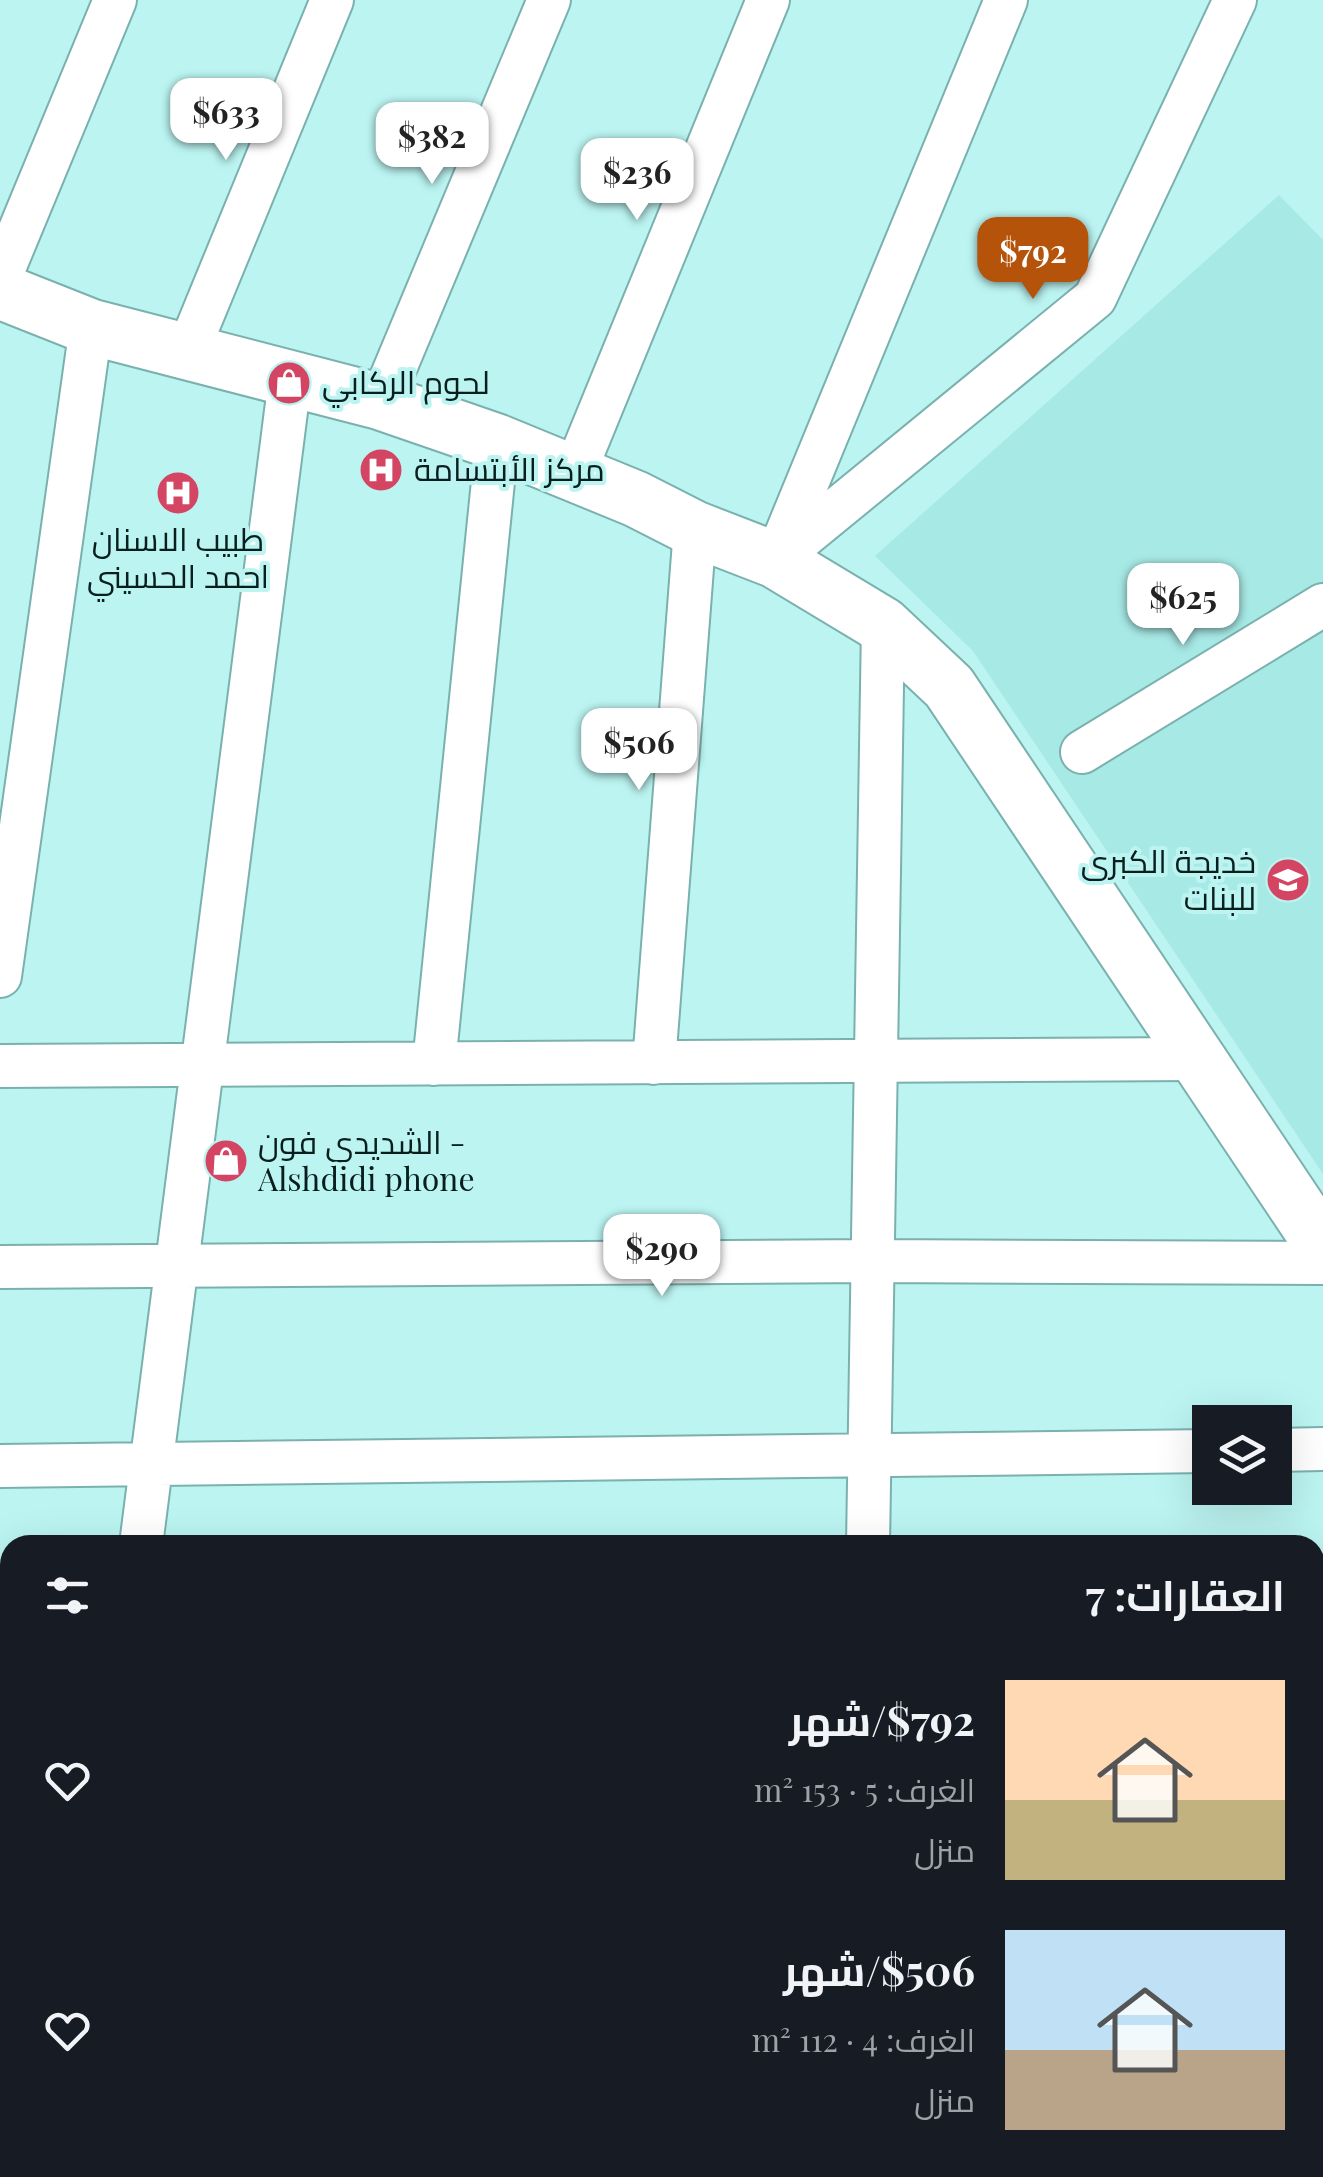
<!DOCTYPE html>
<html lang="ar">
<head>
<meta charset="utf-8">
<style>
  :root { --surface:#171b24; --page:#242831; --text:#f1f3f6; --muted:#9ea1a6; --accent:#b45309 }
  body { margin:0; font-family:"Playfair Display",Cairo,serif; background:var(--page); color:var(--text); direction:rtl; height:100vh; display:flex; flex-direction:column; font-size:38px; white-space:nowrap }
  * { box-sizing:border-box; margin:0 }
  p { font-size:32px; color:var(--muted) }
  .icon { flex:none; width:55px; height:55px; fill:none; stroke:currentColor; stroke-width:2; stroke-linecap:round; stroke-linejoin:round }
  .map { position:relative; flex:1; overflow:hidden; direction:ltr }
  .side { position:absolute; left:0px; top:1535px; width:1325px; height:642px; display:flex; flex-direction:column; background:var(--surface); border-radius:30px 30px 0 0; box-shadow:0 10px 40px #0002; direction:rtl }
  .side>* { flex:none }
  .tools { position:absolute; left:1192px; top:1405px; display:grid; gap:20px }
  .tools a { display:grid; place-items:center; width:100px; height:100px; border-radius:0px; background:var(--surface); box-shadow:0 10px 40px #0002; font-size:50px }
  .price { position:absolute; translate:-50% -85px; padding:0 22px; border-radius:20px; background:#fff; color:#222; font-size:32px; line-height:65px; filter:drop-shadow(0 2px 5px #0008) }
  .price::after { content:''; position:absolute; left:50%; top:60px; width:30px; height:22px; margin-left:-15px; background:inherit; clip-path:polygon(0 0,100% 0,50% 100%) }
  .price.selected { background:var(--accent); color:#fff }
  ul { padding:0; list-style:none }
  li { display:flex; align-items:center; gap:30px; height:250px; padding:0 40px }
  li span { display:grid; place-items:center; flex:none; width:280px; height:200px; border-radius:0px; color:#555 }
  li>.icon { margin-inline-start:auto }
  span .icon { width:120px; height:120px; fill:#fffc; stroke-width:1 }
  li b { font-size:42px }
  h2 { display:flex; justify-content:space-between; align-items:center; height:120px; padding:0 40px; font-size:42px }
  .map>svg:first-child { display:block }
</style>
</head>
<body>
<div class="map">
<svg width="1323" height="2177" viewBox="0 0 1323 2177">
  <rect width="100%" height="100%" fill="#bbf4f1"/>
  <path fill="#a7e9e5" d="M1279 195 1323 240V1174L973 651 875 556Z"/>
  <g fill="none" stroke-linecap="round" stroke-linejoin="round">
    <defs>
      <path id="street" d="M0 278 115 0
        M187 353 332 0
        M381 402 549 0
        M574 474 768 0
        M778 554 1006 0
        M775 560 1095 298 1235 0
        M1082 752 1323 605
        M0 976 91 327
        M654 1063 695 529
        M434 1064 497 442
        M0 1066 1198 1059
        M0 1267 872 1261 1323 1263
        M1275 1450 1323 1449
        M0 1466 1210 1451
        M141 1545 290 380
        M868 1545 883 625
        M1315 1674H1323
        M0 1679H10
        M1315 1880H1323
        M0 1883H10
        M1315 2084H1323
        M0 2091H10
        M62 2177 63 2168
        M857 2177V2168"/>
      <path id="secondary" d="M0 291 91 327 381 402 497 442 636 499 695 529 775 560 883 625 949 687 1323 1246"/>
    </defs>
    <use href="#street" stroke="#7ab1ae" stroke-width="46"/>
    <use href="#secondary" stroke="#7ab1ae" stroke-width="59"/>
    <use href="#street" stroke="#fff" stroke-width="42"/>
    <use href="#secondary" stroke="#fff" stroke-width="55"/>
  </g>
  <defs>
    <symbol id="shop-disc" viewBox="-11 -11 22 22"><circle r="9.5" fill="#d44463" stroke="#bbf4f1"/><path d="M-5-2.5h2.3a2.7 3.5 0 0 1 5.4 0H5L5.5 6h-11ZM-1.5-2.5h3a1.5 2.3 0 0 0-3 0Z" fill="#fff"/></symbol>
    <symbol id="hospital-disc" viewBox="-11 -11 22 22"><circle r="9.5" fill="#d44463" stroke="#bbf4f1"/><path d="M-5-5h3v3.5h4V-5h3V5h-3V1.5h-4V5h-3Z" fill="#fff"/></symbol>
    <symbol id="school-disc" viewBox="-11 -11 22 22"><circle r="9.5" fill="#d44463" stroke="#bbf4f1"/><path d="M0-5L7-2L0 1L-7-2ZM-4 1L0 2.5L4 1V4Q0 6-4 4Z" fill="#fff"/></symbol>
  </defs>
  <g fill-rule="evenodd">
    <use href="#shop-disc" x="264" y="358" width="50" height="50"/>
    <use href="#hospital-disc" x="356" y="445" width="50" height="50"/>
    <use href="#hospital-disc" x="153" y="468" width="50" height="50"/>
    <use href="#school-disc" x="1263" y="855" width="50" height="50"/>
    <use href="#shop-disc" x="201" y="1136" width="50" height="50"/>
  </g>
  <g text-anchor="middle" stroke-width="8" stroke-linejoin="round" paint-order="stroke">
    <g font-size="32" fill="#081f1e" stroke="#bbf4f1" text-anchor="start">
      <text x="322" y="394">لحوم الركابي</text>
      <text x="414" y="481">مركز الأبتسامة</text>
      <text x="178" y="551" text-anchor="middle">طبيب الاسنان<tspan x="178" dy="37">احمد الحسيني</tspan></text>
      <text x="1256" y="873" text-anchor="end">خديجة الكبرى<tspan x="1256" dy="37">للبنات</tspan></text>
      <text x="258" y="1154">الشديدي فون -<tspan x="258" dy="37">Alshdidi phone</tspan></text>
    </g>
  </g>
</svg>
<div class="tools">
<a><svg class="icon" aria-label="layers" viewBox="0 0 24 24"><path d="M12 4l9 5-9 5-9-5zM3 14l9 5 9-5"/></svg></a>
</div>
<b class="price" style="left:226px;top:163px">$633</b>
<b class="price" style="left:432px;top:187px">$382</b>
<b class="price" style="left:637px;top:223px">$236</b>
<b class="price selected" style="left:1033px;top:302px">$792</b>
<b class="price" style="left:1183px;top:648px">$625</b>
<b class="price" style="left:639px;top:793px">$506</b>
<b class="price" style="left:662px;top:1299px">$290</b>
<section class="side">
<h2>العقارات: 7<svg class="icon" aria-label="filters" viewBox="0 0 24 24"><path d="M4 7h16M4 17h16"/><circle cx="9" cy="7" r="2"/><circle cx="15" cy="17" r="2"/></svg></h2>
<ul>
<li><span style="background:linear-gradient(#ffd9b3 60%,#c2b280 0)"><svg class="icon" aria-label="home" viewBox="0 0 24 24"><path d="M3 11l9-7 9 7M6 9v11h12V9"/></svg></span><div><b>$792/شهر</b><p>الغرف: 5 · 153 m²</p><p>منزل</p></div><svg class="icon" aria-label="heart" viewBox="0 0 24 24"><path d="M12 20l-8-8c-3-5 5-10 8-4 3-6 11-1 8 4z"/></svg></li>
<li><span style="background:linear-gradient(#bfe0f5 60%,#b9a48a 0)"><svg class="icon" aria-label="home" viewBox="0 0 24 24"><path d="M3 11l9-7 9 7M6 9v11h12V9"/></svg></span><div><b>$506/شهر</b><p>الغرف: 4 · 112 m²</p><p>منزل</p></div><svg class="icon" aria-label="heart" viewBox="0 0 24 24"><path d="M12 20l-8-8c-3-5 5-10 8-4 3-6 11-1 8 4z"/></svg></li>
</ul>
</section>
</div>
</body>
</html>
